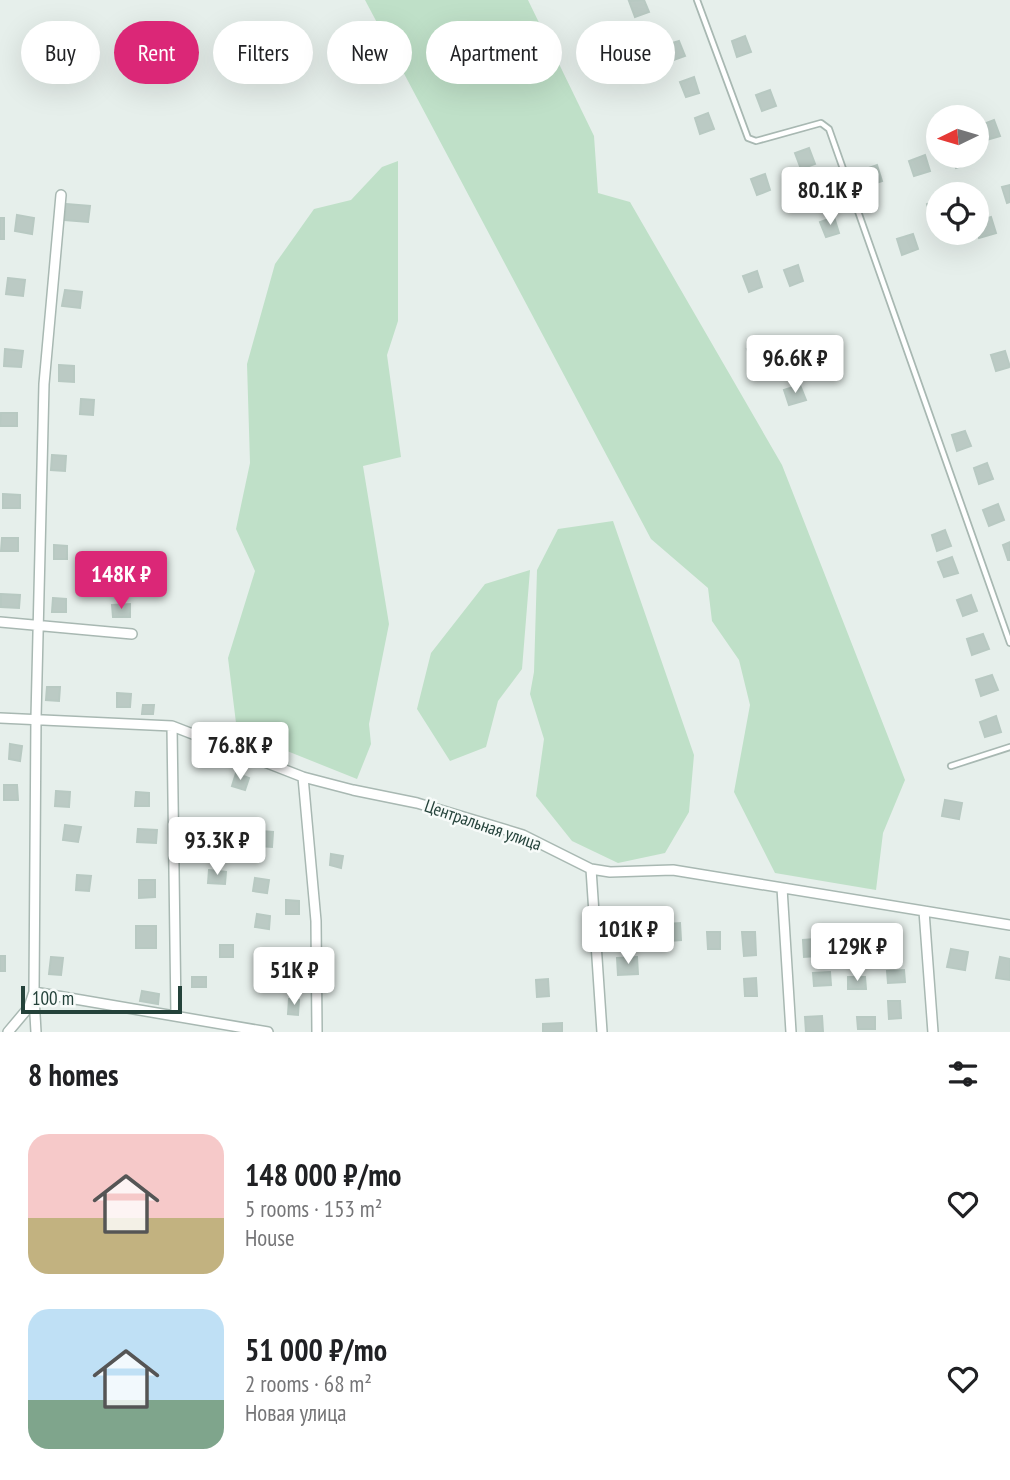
<!DOCTYPE html>
<html lang="en">
<head>
<meta charset="utf-8">
<style>
  :root { --surface:#fff; --page:#f2f2f2; --text:#202124; --muted:#757577; --accent:#db2777 }
  body { margin:0; font-family:"PT Sans Narrow",sans-serif; background:var(--page); color:var(--text); height:100vh; display:flex; flex-direction:column; font-size:26px; white-space:nowrap }
  * { box-sizing:border-box; margin:0 }
  p { font-size:23px; color:var(--muted) }
  .icon { flex:none; width:38px; height:38px; fill:none; stroke:currentColor; stroke-width:2; stroke-linecap:round; stroke-linejoin:round }
  .map { position:relative; height:1032px; overflow:hidden }
  .drawer { display:flex; flex-direction:column; background:var(--surface); flex:1 }
  .drawer>* { flex:none }
  .guide { position:absolute; left:21px; top:21px; width:970px; height:63px; display:flex; gap:14px }
  .needle { width:46px; rotate:265deg }
  .controls { position:absolute; left:926px; top:105px; display:grid; gap:14px }
  .controls a { display:grid; place-items:center; width:63px; height:63px; border-radius:50%; background:var(--surface); box-shadow:0 7px 28px #0002; font-size:35px }
  .scale { position:absolute; left:21px; bottom:18px; width:161px; box-sizing:border-box; padding-left:7px; border:4px solid #24423a; border-top:0; font-size:19px; line-height:24px; white-space:nowrap; color:#24423a; -webkit-text-stroke:5px #f7fbf9; paint-order:stroke }
  .price { position:absolute; translate:-50% -60px; padding:0 16px; border-radius:7px; background:#fff; color:#222; font-size:23px; line-height:46px; filter:drop-shadow(0 2px 4px #0008) }
  .price::after { content:''; position:absolute; left:50%; top:42px; width:21px; height:16px; margin-left:-10px; background:inherit; clip-path:polygon(0 0,100% 0,50% 100%) }
  .price.on { background:var(--accent); color:#fff }
  ul { padding:0; list-style:none }
  li { display:flex; align-items:center; gap:21px; height:175px; padding:0 28px }
  li span { display:grid; place-items:center; flex:none; width:196px; height:140px; border-radius:21px; color:#555 }
  li>.icon { margin-inline-start:auto }
  span .icon { width:84px; height:84px; fill:#fffc; stroke-width:1 }
  li b { font-size:30px }
  h2 { display:flex; justify-content:space-between; align-items:center; height:84px; padding:0 28px; font-size:30px }
  .chip { padding:0 24px; border-radius:32px; background:var(--surface); box-shadow:0 7px 28px #0002; font-size:24px; line-height:63px }
  .chip.on { background:var(--accent); color:#fff }
  .map>svg:first-child { display:block }
</style>
</head>
<body>
<div class="map">
<svg width="1010" height="1032" viewBox="0 0 1010 1032">
  <rect width="100%" height="100%" fill="#e6efeb"/>
  <path fill="#bfe0c8" d="M365 0H528L594 136 598 193 630 202 782 465 905 780 883 833 876 890 775 873 734 792 750 705 739 660 712 621 708 588 651 539Z
    M398 161V321L387 355 401 457 363 466 389 624 369 724 371 744 357 779 237 731 228 658 255 571 236 529 250 463 247 364 275 264 314 209 351 200 382 167Z
    M613 521 694 755 689 812 665 853 618 863 572 841 536 796 544 739 530 694 534 672 537 570 558 529Z
    M530 570 522 669 498 701 486 747 450 761 417 709 431 653 485 584Z"/>
  <path fill="#bbcac4" stroke="#b8c9c2" stroke-width="2" d="M644 0 649 12 635 17 629 1Z
    M745 36 751 52 737 57 732 41Z
    M679 41 685 56 671 61 666 45Z
    M694 77 699 93 686 97 680 82Z
    M770 90 776 106 762 111 756 95Z
    M708 113 714 129 700 134 695 118Z
    M994 120 1000 136 983 141 978 126Z
    M809 148 815 164 801 169 795 153Z
    M925 155 930 171 914 176 909 161Z
    M952 156H971L973 162 956 168Z
    M877 165 882 181 866 186 860 171Z
    M765 174 770 190 757 195 751 179Z
    M1010 185V202L1007 203 1002 187Z
    M938 200V218L932 220 927 204Z
    M66 204 90 206 88 222 65 220Z
    M17 215 34 218 32 234 15 231Z
    M834 217 839 233 826 237 820 222Z
    M991 217 996 233 979 238 976 222Z
    M0 218H4V239H0Z
    M913 234 918 249 902 255 897 239Z
    M798 265 803 281 790 286 784 270Z
    M757 271 762 287 749 292 743 276Z
    M8 278 25 280 23 296 6 294Z
    M65 290 82 292 80 308 62 306Z
    M774 340 779 356 753 365 747 349Z
    M5 349 23 351 21 367 4 366Z
    M1005 351 1010 367 996 371 991 355Z
    M59 365 74 366V382L59 381Z
    M800 385 806 400 789 405 784 390Z
    M81 399 94 400 93 415 80 414Z
    M1 413H17V426H0Z
    M965 431 971 446 957 451 952 435Z
    M52 455 66 456 65 471 51 470Z
    M987 463 993 479 979 484 974 468Z
    M3 494 20 495V508H3Z
    M998 504 1004 520 989 526 983 510Z
    M945 530 951 546 937 551 932 535Z
    M2 538H18V551H1Z
    M1010 542V560H1008L1003 545Z
    M54 545 67 546V559H54Z
    M952 557 958 573 944 577 938 562Z
    M1 594 20 595 19 608 1 607Z
    M971 595 977 611 963 616 957 600Z
    M53 598 66 599V612H52Z
    M130 604V617H113L112 605Z
    M983 634 989 649 972 655 967 639Z
    M992 675 998 690 981 696 976 680Z
    M47 687H60L59 701 46 700Z
    M117 693 131 694 130 707H117Z
    M143 705H154L153 714H142Z
    M996 716 1001 732 985 737 980 722Z
    M10 744 22 746 20 761 9 759Z
    M236 773 249 778 245 790 232 786Z
    M4 785H17L18 800H4Z
    M56 791 70 792 69 807 55 806Z
    M136 792 149 793V806H135Z
    M945 800 962 803 959 819 942 816Z
    M65 825 81 827 78 842 63 840Z
    M138 829 157 830 156 843 137 842Z
    M260 831 273 832 272 847 259 846Z
    M331 854 343 856 341 868 330 865Z
    M209 870 226 872 225 884 208 883Z
    M77 875 91 876 89 891 76 890Z
    M255 878 269 880 267 893 253 891Z
    M139 880H155V897L139 898Z
    M286 900 299 901V914H286Z
    M257 914 270 916 269 929 255 927Z
    M680 923 681 940 669 941 668 924Z
    M637 925 638 942 626 943 625 926Z
    M136 926H156V948H136Z
    M707 932H720V949H708Z
    M742 932H755L756 955 744 956Z
    M815 939 816 956 804 957 803 940Z
    M220 945H233V957H220Z
    M951 949 968 952 965 970 947 967Z
    M264 950 273 952 272 965 262 963Z
    M0 956H5V971H0Z
    M51 957 63 958 61 975 49 974Z
    M637 957 638 974 618 975 617 958Z
    M1000 957 1010 959V980L996 978Z
    M904 970 905 982 888 983 887 971Z
    M830 972 831 985 814 986 813 973Z
    M192 977H206V987H192Z
    M848 977H865L866 989H848Z
    M756 978 757 996H745L744 979Z
    M548 979 549 996 537 997 536 980Z
    M142 991 159 994 158 1004 140 1001Z
    M289 999 299 1000 298 1015 288 1014Z
    M888 1001H900L901 1018 889 1019Z
    M822 1016 823 1032H806L805 1017Z
    M857 1017H875V1029H858Z
    M562 1023V1032H543V1024Z"/>
  <g fill="none" stroke-linecap="round" stroke-linejoin="round">
    <defs>
      <path id="lane" d="M697 0 748 138 756 141 821 123 829 129 1010 643
        M951 766 1010 747"/>
      <path id="street" d="M61 195 44 384 36 718 34 992 268 1032
        M0 622 132 634
        M0 718 172 726 303 777 353 790 417 803 523 835 591 869 610 872 673 870 1010 925
        M172 726 176 1015
        M303 777 316 921 317 1032
        M591 869 602 1032
        M782 888 791 1032
        M924 911 933 1032
        M34 997 36 1032
        M8 1032 29 1007 34 992"/>
    </defs>
    <use href="#lane" stroke="#a8b8b2" stroke-width="8"/>
    <use href="#street" stroke="#a8b8b2" stroke-width="12"/>
    <use href="#lane" stroke="#fff" stroke-width="4.5"/>
    <use href="#street" stroke="#fff" stroke-width="9"/>
  </g>
  <g text-anchor="middle" stroke-width="5" stroke-linejoin="round" paint-order="stroke">
    <g font-size="18" fill="#24423a" stroke="#f7fbf9">
      <text transform="translate(483 825) rotate(19)" y="6">Центральная улица</text>
    </g>
  </g>
</svg>
<div class="controls">
<a><svg class="needle" viewBox="-14 -14 28 28"><path d="M0-13l5 13h-10z" fill="#e53935"/><path d="M0 13l5-13h-10z" fill="#757577"/></svg></a>
<a><svg class="icon" aria-label="locate" viewBox="0 0 24 24"><circle cx="12" cy="12" r="6"/><path d="M12 2v4M12 18v4M2 12h4M18 12h4"/></svg></a>
</div>
<div class="scale">100 m</div>
<b class="price" style="left:830px;top:227px">80.1K ₽</b>
<b class="price" style="left:795px;top:395px">96.6K ₽</b>
<b class="price on" style="left:121px;top:611px">148K ₽</b>
<b class="price" style="left:240px;top:782px">76.8K ₽</b>
<b class="price" style="left:217px;top:877px">93.3K ₽</b>
<b class="price" style="left:628px;top:966px">101K ₽</b>
<b class="price" style="left:857px;top:983px">129K ₽</b>
<b class="price" style="left:294px;top:1007px">51K ₽</b>
<div class="guide">
<a class="chip">Buy</a>
<a class="chip on">Rent</a>
<a class="chip">Filters</a>
<a class="chip">New</a>
<a class="chip">Apartment</a>
<a class="chip">House</a>
</div>
</div>
<section class="drawer">
<h2>8 homes<svg class="icon" aria-label="filters" viewBox="0 0 24 24"><path d="M4 7h16M4 17h16"/><circle cx="9" cy="7" r="2"/><circle cx="15" cy="17" r="2"/></svg></h2>
<ul>
<li><span style="background:linear-gradient(#f6c9c9 60%,#c2b280 0)"><svg class="icon" aria-label="home" viewBox="0 0 24 24"><path d="M3 11l9-7 9 7M6 9v11h12V9"/></svg></span><div><b>148 000 ₽/mo</b><p>5 rooms · 153 m²</p><p>House</p></div><svg class="icon" aria-label="heart" viewBox="0 0 24 24"><path d="M12 20l-8-8c-3-5 5-10 8-4 3-6 11-1 8 4z"/></svg></li>
<li><span style="background:linear-gradient(#bfe0f5 65%,#7fa58c 0)"><svg class="icon" aria-label="home" viewBox="0 0 24 24"><path d="M3 11l9-7 9 7M6 9v11h12V9"/></svg></span><div><b>51 000 ₽/mo</b><p>2 rooms · 68 m²</p><p>Новая улица</p></div><svg class="icon" aria-label="heart" viewBox="0 0 24 24"><path d="M12 20l-8-8c-3-5 5-10 8-4 3-6 11-1 8 4z"/></svg></li>
</ul>
</section>
</body>
</html>
